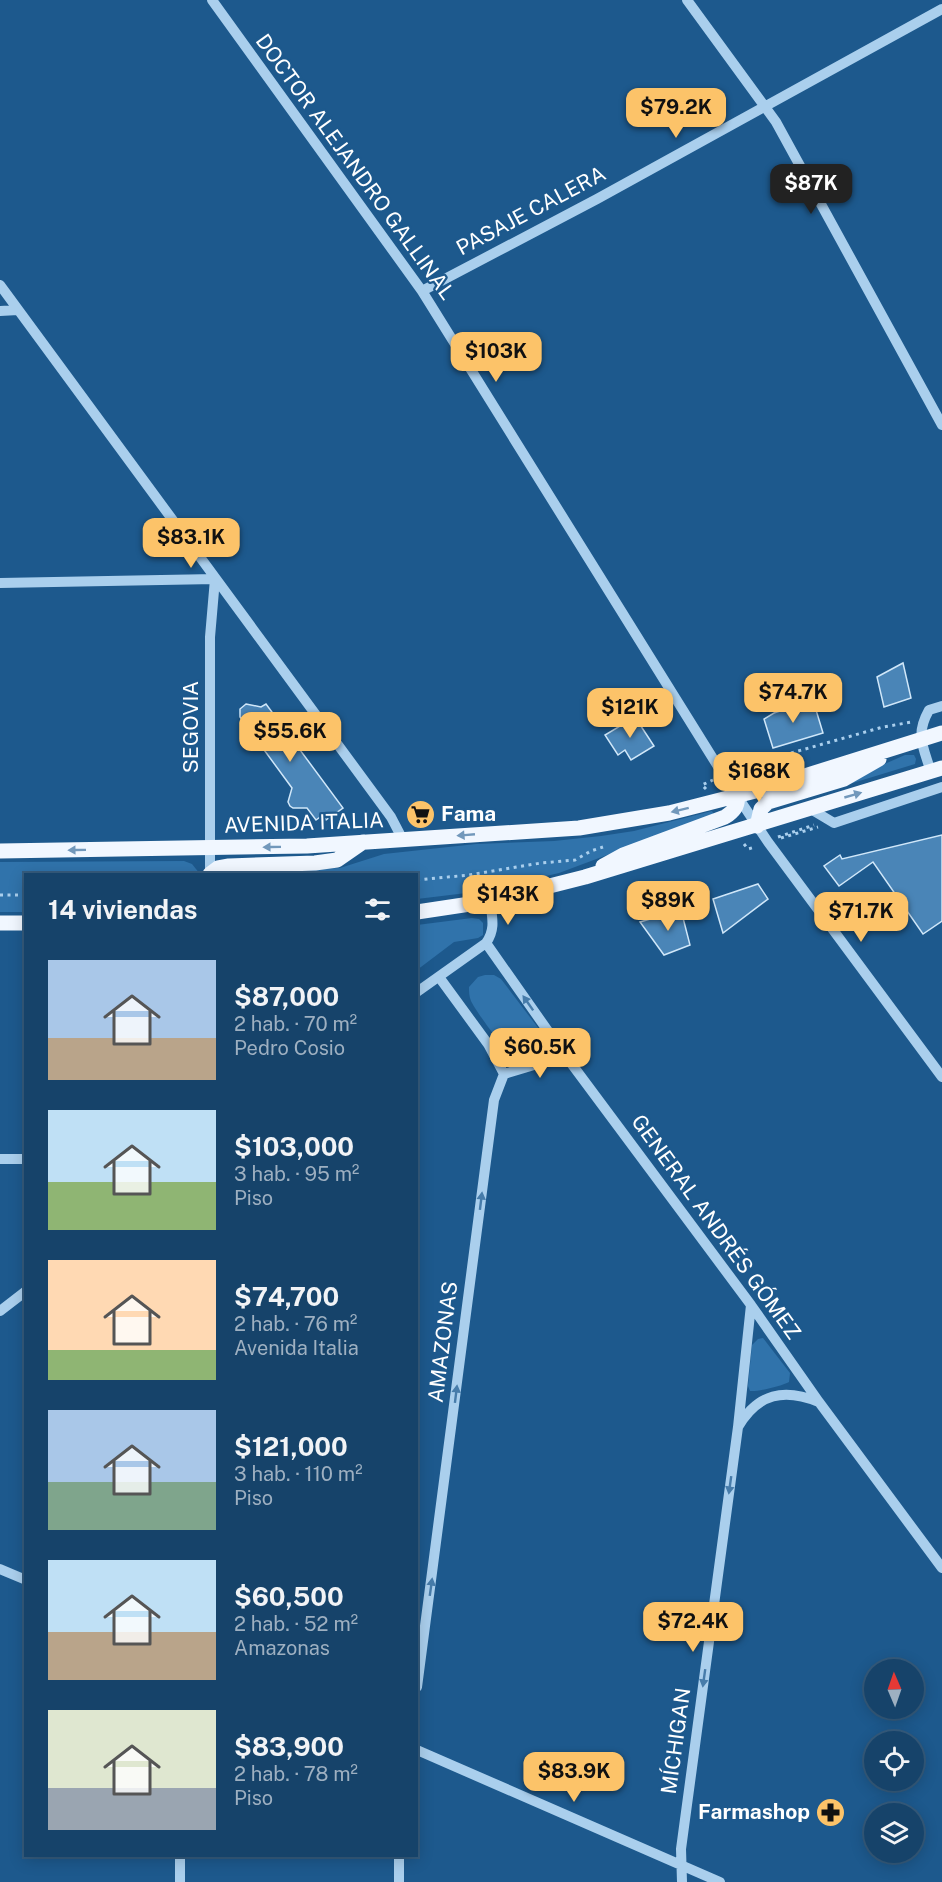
<!DOCTYPE html>
<html lang="es">
<head>
<meta charset="utf-8">
<style>
  :root { --surface:#16436a; --page:#234e72; --text:#f1f3f6; --muted:#9eb0c1; --line:#355c7e; --accent:#fcc369 }
  body { margin:0; font-family:"Public Sans",sans-serif; background:var(--page); color:var(--text); height:100vh; display:flex; flex-direction:column; font-size:22px; white-space:nowrap }
  * { box-sizing:border-box; margin:0 }
  p { font-size:20px; color:var(--muted) }
  .icon { flex:none; width:33px; height:33px; fill:none; stroke:currentColor; stroke-width:2; stroke-linecap:round; stroke-linejoin:round }
  .map { position:relative; flex:1; overflow:hidden }
  .sheet { position:absolute; left:24px; top:873px; width:394px; height:984px; display:flex; flex-direction:column; background:var(--surface); border-radius:0px; box-shadow:0 3px 15px #0003,0 0 0 2px var(--line) }
  .sheet>* { flex:none }
  .needle { width:39px; rotate:358deg }
  .buttons { position:absolute; left:864px; top:1659px; display:grid; gap:12px }
  .buttons a { display:grid; place-items:center; width:60px; height:60px; border-radius:50%; background:var(--surface); box-shadow:0 3px 15px #0003,0 0 0 2px var(--line); font-size:30px }
  .price { position:absolute; translate:-50% -51px; padding:0 14px; border-radius:12px; background:var(--accent); color:#111; font-size:20px; line-height:39px; filter:drop-shadow(0 2px 3px #0008) }
  .price::after { content:''; position:absolute; left:50%; top:36px; width:18px; height:14px; margin-left:-9px; background:inherit; clip-path:polygon(0 0,100% 0,50% 100%) }
  .price.selected { background:#222; color:#fff }
  ul { padding:0; list-style:none }
  li { display:flex; align-items:center; gap:18px; height:150px; padding:0 24px }
  li span { display:grid; place-items:center; flex:none; width:168px; height:120px; border-radius:0px; color:#555 }
  li>.icon { margin-inline-start:auto }
  span .icon { width:72px; height:72px; fill:#fffc; stroke-width:1 }
  li b { font-size:26px }
  h2 { display:flex; justify-content:space-between; align-items:center; height:72px; padding:0 24px; font-size:26px }
  .map>svg:first-child { display:block }
</style>
</head>
<body>
<div class="map">
<svg width="942" height="1882" viewBox="0 0 942 1882">
  <rect width="100%" height="100%" fill="#1d598d"/>
  <path fill="#3073ab" d="M905 755H914L916 759 915 764 771 808 846 781Z
    M712 811 714 815 559 873 483 891 417 899V874H227L236 871 340 868 384 854 476 844 554 841 601 836 634 831Z
    M184 861 192 864 200 874H26L25 912H0V862Z
    M472 918 479 919 483 923V935L478 938 454 942 417 970V925Z
    M485 975H494L501 979 539 1029C547 1048 534 1066 514 1057 506 1053 475 1010 471 1001 469 996 469 992 469 987L478 977Z
    M763 1338 790 1373 789 1382C782 1386 757 1392 750 1391L748 1386 752 1345 758 1339Z"/>
  <path fill="#4a85b7" stroke="#d0e7f9" stroke-width="1.5" d="M903 663 911 698 884 707 877 677Z
    M813 700 823 733 773 748 764 719 774 713Z
    M246 704 261 707 266 704 343 808 326 820 323 815 316 820 307 808H293L290 806 288 802 292 788 240 717V709Z
    M635 717 654 746 631 760 625 750 618 755 605 735Z
    M942 835V921L923 934 873 862 839 886 824 866 840 855 842 859Z
    M758 884 768 899 723 933 713 899Z
    M681 910 690 945 664 955 640 922Z"/>
  <g fill="none" stroke-linecap="round" stroke-linejoin="round">
    <path stroke="#aacfed" stroke-width="3" stroke-dasharray="3 4.5" stroke-linecap="butt" d="M735 770 758 757H777L883 727 912 722
      M706 789 702 785 713 780
      M778 837 814 825
      M781 838 818 827
      M744 844 748 849 755 847
      M417 880 469 875 541 863 575 860 591 851 603 847
      M0 895H26"/>
    <path stroke="#aacfed" stroke-width="10" d="M212 0 422 291 727 781 768 842 942 1077
      M687 0 776 122 942 425
      M0 285 391 817 403 840
      M422 291 597 199 942 9
      M0 311 18 310
      M0 583 215 579 210 637V874
      M931 772C923 746 915 735 929 710L942 706
      M809 808 834 823 942 787
      M486 943 562 1051 751 1305 819 1402 942 1568
      M417 992 486 943C496 929 492 917 490 901
      M504 1074 544 1062 562 1051
      M0 1159H26
      M751 1305 738 1427C758 1393 784 1388 819 1402
      M0 1311 26 1291
      M0 1569 26 1580
      M417 1687 494 1100 504 1074 488 1044 439 977
      M417 1750 720 1882
      M180 1882V1856
      M399 1882V1856
      M682 1882 681 1849 738 1427"/>
    <path stroke="#f1f7ff" stroke-width="15" d="M757 826 761 809 768 802 844 779 879 759
      M0 851 307 846 579 828 669 813 763 789 942 733
      M603 866 623 855 725 817C733 812 739 806 737 796
      M210 874 218 868 229 866 315 863 337 860 363 842
      M417 912 490 901 585 877 942 768
      M0 923H26"/>
  </g>
  <defs><path id="oneway-solid" d="M-6-.8H1V-3.2L6.5 0L1 3.2V.8H-6Z" transform="scale(1.5)"/></defs>
  <g fill="#7298bb">
    <use href="#oneway-solid" transform="translate(853 795) rotate(-16)"/>
    <use href="#oneway-solid" transform="translate(680 810) rotate(166)"/>
    <use href="#oneway-solid" transform="translate(466 835) rotate(175)"/>
    <use href="#oneway-solid" transform="translate(272 847) rotate(179)"/>
    <use href="#oneway-solid" transform="translate(77 850) rotate(179)"/>
  </g>
  <g fill="#477caa">
    <use href="#oneway-solid" transform="translate(528 1003) rotate(-125)"/>
    <use href="#oneway-solid" transform="translate(481 1201) rotate(-83)"/>
    <use href="#oneway-solid" transform="translate(456 1394) rotate(-83)"/>
    <use href="#oneway-solid" transform="translate(730 1485) rotate(98)"/>
    <use href="#oneway-solid" transform="translate(431 1587) rotate(-82)"/>
    <use href="#oneway-solid" transform="translate(704 1678) rotate(98)"/>
  </g>
  <defs>
    <symbol id="supermarket-disc" viewBox="-11 -11 22 22"><circle r="9.5" fill="#fcc369" stroke="#1d598d"/><path d="M-6-5.5h2.5l.6 2H6L4.5 2H-2.5L-4.4-4H-6ZM-1.5 3.2a1.3 1.3 0 1 0 .1 0ZM3 3.2a1.3 1.3 0 1 0 .1 0Z" fill="#111"/></symbol>
    <symbol id="pharmacy-disc" viewBox="-11 -11 22 22"><circle r="9.5" fill="#fcc369" stroke="#1d598d"/><path d="M-2-6h4v4h4v4h-4v4h-4v-4h-4v-4h4Z" fill="#111"/></symbol>
  </defs>
  <g fill-rule="evenodd">
    <use href="#supermarket-disc" x="404" y="798" width="33" height="33"/>
    <use href="#pharmacy-disc" x="814" y="1796" width="33" height="33"/>
  </g>
  <g text-anchor="middle" stroke-width="4.5" stroke-linejoin="round" paint-order="stroke">
    <g font-size="21" fill="#fff" stroke="#1d598d">
      <text transform="translate(355 167) rotate(54)" y="7">DOCTOR ALEJANDRO GALLINAL</text>
      <text transform="translate(531 211) rotate(-28)" y="7">PASAJE CALERA</text>
      <text transform="translate(191 727) rotate(-90)" y="7">SEGOVIA</text>
      <text transform="translate(304 823) rotate(-2)" y="7">AVENIDA ITALIA</text>
      <text transform="translate(716 1227) rotate(54)" y="7">GENERAL ANDRÉS GÓMEZ</text>
      <text transform="translate(443 1342) rotate(-83)" y="7">AMAZONAS</text>
      <text transform="translate(676 1741) rotate(-82)" y="7">MÍCHIGAN</text>
    </g>
    <g font-size="21" font-weight="bold" fill="#fff" stroke="#1d598d" text-anchor="start">
      <text x="441" y="821">Fama</text>
      <text x="810" y="1819" text-anchor="end">Farmashop</text>
    </g>
  </g>
</svg>
<div class="buttons">
<a><svg class="needle" viewBox="-14 -14 28 28"><path d="M0-13l5 13h-10z" fill="#e53935"/><path d="M0 13l5-13h-10z" fill="#9eb0c1"/></svg></a>
<a><svg class="icon" aria-label="locate" viewBox="0 0 24 24"><circle cx="12" cy="12" r="6"/><path d="M12 2v4M12 18v4M2 12h4M18 12h4"/></svg></a>
<a><svg class="icon" aria-label="layers" viewBox="0 0 24 24"><path d="M12 4l9 5-9 5-9-5zM3 14l9 5 9-5"/></svg></a>
</div>
<b class="price" style="left:676px;top:139px">$79.2K</b>
<b class="price selected" style="left:811px;top:215px">$87K</b>
<b class="price" style="left:496px;top:383px">$103K</b>
<b class="price" style="left:191px;top:569px">$83.1K</b>
<b class="price" style="left:793px;top:724px">$74.7K</b>
<b class="price" style="left:630px;top:739px">$121K</b>
<b class="price" style="left:290px;top:763px">$55.6K</b>
<b class="price" style="left:759px;top:803px">$168K</b>
<b class="price" style="left:508px;top:926px">$143K</b>
<b class="price" style="left:668px;top:932px">$89K</b>
<b class="price" style="left:861px;top:943px">$71.7K</b>
<b class="price" style="left:540px;top:1079px">$60.5K</b>
<b class="price" style="left:693px;top:1653px">$72.4K</b>
<b class="price" style="left:574px;top:1803px">$83.9K</b>
<section class="sheet">
<h2>14 viviendas<svg class="icon" aria-label="filters" viewBox="0 0 24 24"><path d="M4 7h16M4 17h16"/><circle cx="9" cy="7" r="2"/><circle cx="15" cy="17" r="2"/></svg></h2>
<ul>
<li><span style="background:linear-gradient(#a9c7e8 65%,#b9a48a 0)"><svg class="icon" aria-label="home" viewBox="0 0 24 24"><path d="M3 11l9-7 9 7M6 9v11h12V9"/></svg></span><div><b>$87,000</b><p>2 hab. · 70 m²</p><p>Pedro Cosio</p></div></li>
<li><span style="background:linear-gradient(#bfe0f5 60%,#8fb573 0)"><svg class="icon" aria-label="home" viewBox="0 0 24 24"><path d="M3 11l9-7 9 7M6 9v11h12V9"/></svg></span><div><b>$103,000</b><p>3 hab. · 95 m²</p><p>Piso</p></div></li>
<li><span style="background:linear-gradient(#ffd9b3 75%,#8fb573 0)"><svg class="icon" aria-label="home" viewBox="0 0 24 24"><path d="M3 11l9-7 9 7M6 9v11h12V9"/></svg></span><div><b>$74,700</b><p>2 hab. · 76 m²</p><p>Avenida Italia</p></div></li>
<li><span style="background:linear-gradient(#a9c7e8 60%,#7fa58c 0)"><svg class="icon" aria-label="home" viewBox="0 0 24 24"><path d="M3 11l9-7 9 7M6 9v11h12V9"/></svg></span><div><b>$121,000</b><p>3 hab. · 110 m²</p><p>Piso</p></div></li>
<li><span style="background:linear-gradient(#bfe0f5 60%,#b9a48a 0)"><svg class="icon" aria-label="home" viewBox="0 0 24 24"><path d="M3 11l9-7 9 7M6 9v11h12V9"/></svg></span><div><b>$60,500</b><p>2 hab. · 52 m²</p><p>Amazonas</p></div></li>
<li><span style="background:linear-gradient(#dfe7d0 65%,#9aa5b1 0)"><svg class="icon" aria-label="home" viewBox="0 0 24 24"><path d="M3 11l9-7 9 7M6 9v11h12V9"/></svg></span><div><b>$83,900</b><p>2 hab. · 78 m²</p><p>Piso</p></div></li>
</ul>
</section>
</div>
</body>
</html>
